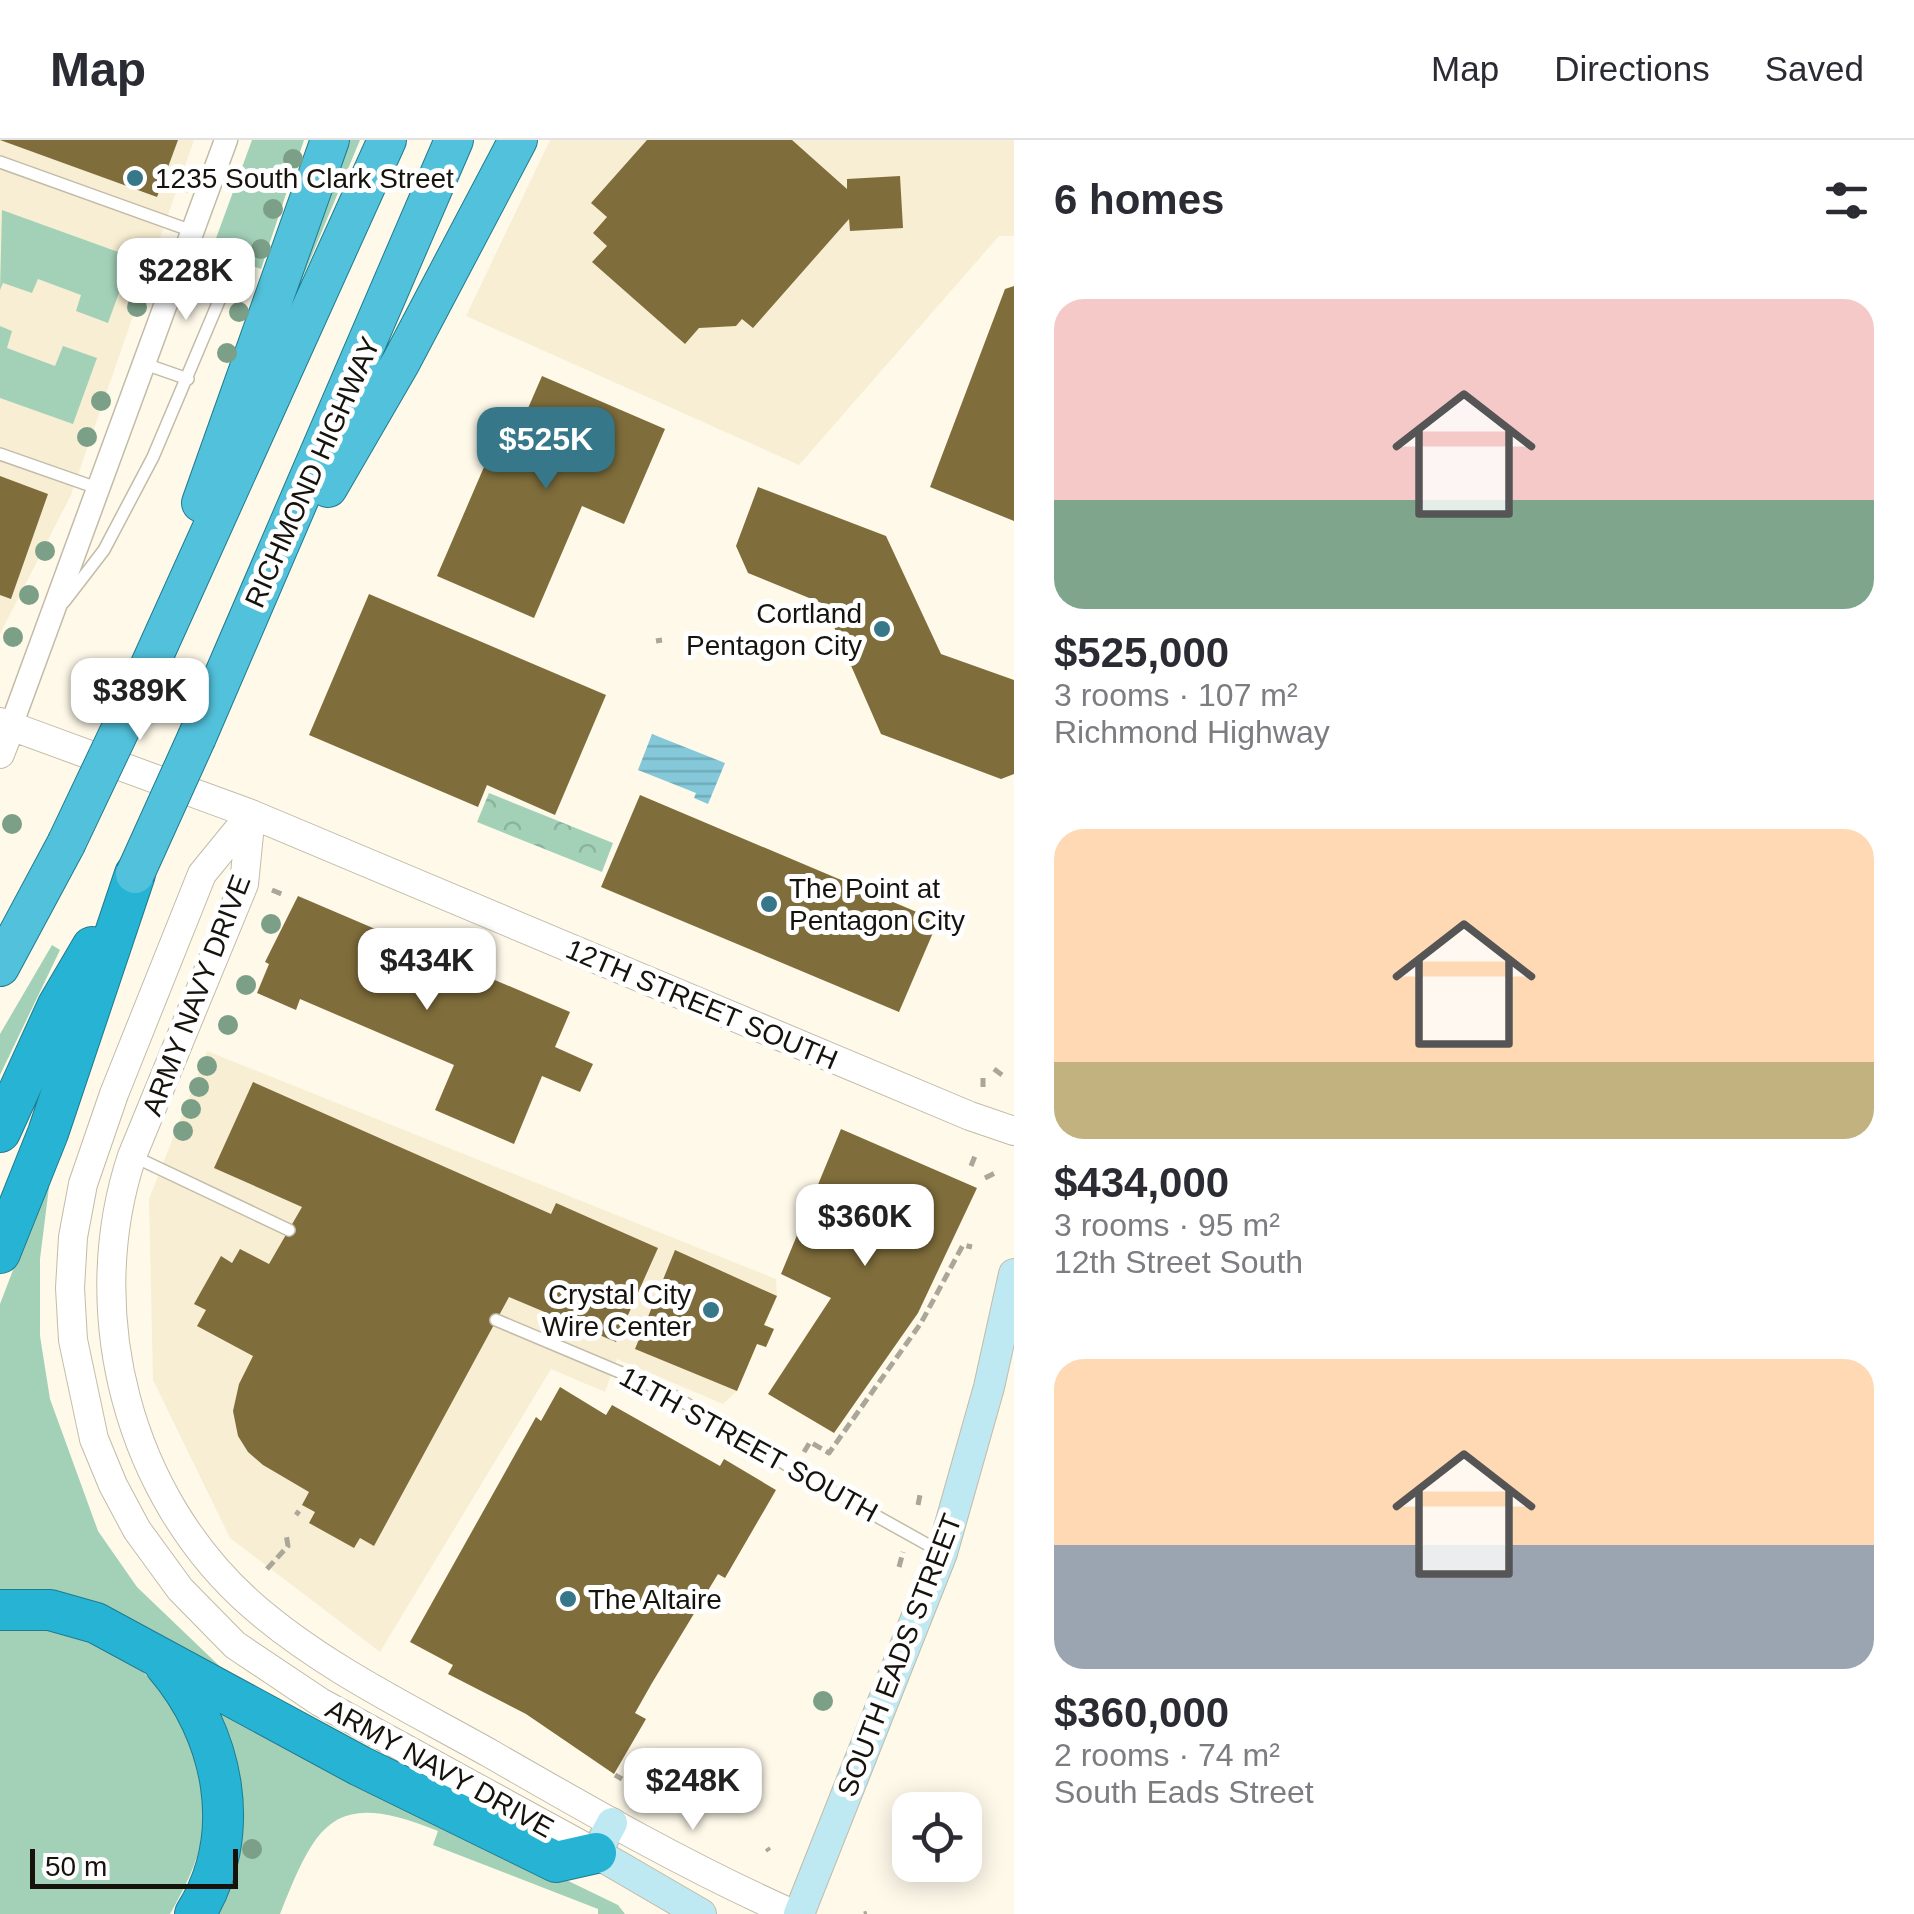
<!DOCTYPE html>
<html lang="en">
<head>
<meta charset="utf-8">
<style>
  :root { --surface:#fff; --page:#f7f7f7; --text:#2b2b33; --muted:#7c7c81; --line:#e1e1e2; --accent:#36778a }
  body { margin:0; font-family:Arial,sans-serif; background:var(--page); color:var(--text); height:100vh; display:flex; flex-direction:column; font-size:38px; white-space:nowrap }
  * { box-sizing:border-box; margin:0 }
  p { font-size:32px; color:var(--muted) }
  .icon { flex:none; width:55px; height:55px; fill:none; stroke:currentColor; stroke-width:2; stroke-linecap:round; stroke-linejoin:round }
  .map { position:relative; flex:1; overflow:hidden }
  .sheet { display:flex; flex-direction:column; background:var(--surface); width:900px }
  .sheet>* { flex:none }
  .fabs { position:absolute; left:892px; top:1652px; display:grid; gap:20px }
  .fabs a { display:grid; place-items:center; width:90px; height:90px; border-radius:20px; background:var(--surface); box-shadow:0 5px 25px #0003; font-size:50px }
  .scale { position:absolute; left:30px; bottom:25px; width:208px; box-sizing:border-box; padding-left:10px; border:5px solid #15130c; border-top:0; font-size:28px; line-height:35px; white-space:nowrap; color:#15130c; -webkit-text-stroke:8px #fff; paint-order:stroke }
  .price { position:absolute; translate:-50% -85px; padding:0 22px; border-radius:20px; background:#fff; color:#222; font-size:32px; line-height:65px; filter:drop-shadow(0 2px 5px #0008) }
  .price::after { content:''; position:absolute; left:50%; top:60px; width:30px; height:22px; margin-left:-15px; background:inherit; clip-path:polygon(0 0,100% 0,50% 100%) }
  .price.selected { background:var(--accent); color:#fff }
  ul { padding:0; list-style:none }
  li { display:grid; align-content:center; gap:20px; height:530px; padding:0 40px }
  li span { display:grid; place-items:center; height:310px; border-radius:30px; color:#555 }
  li>.icon { margin-inline-start:auto }
  span .icon { width:180px; height:180px; fill:#fffc; stroke-width:1 }
  li b { font-size:42px }
  h2 { display:flex; justify-content:space-between; align-items:center; height:120px; padding:0 40px; font-size:42px }
  header { display:flex; align-items:center; gap:60px; box-sizing:border-box; height:140px; padding:0 50px; background:var(--surface); border-bottom:2px solid var(--line) }
  header strong { font-size:48px }
  nav { display:flex; gap:55px; margin-inline-start:auto; font-size:35px }
  main { display:flex; flex:1; min-height:0 }
  .map>svg:first-child { display:block }
</style>
</head>
<body>
<header>
<strong>Map</strong>
<nav><a>Map</a><a>Directions</a><a>Saved</a></nav>
</header>
<main>
<div class="map">
<svg width="1014" height="1774" viewBox="0 0 1014 1774">
  <defs>
    <pattern id="park-crowns" width="20" height="18" patternUnits="userSpaceOnUse" patternTransform="scale(2.5)"><rect width="20" height="18" fill="#a3d1b8"/><path d="M2 6a3 3 0 1 1 6 0M12 15a3 3 0 1 1 6 0" fill="none" stroke="#8bb39d"/></pattern>
    <pattern id="water-rules" width="6" height="5" patternUnits="userSpaceOnUse" patternTransform="scale(2.5)"><rect width="6" height="5" fill="#84c8d9"/><path d="M0 2.5h6" fill="none" stroke="#71abb9"/></pattern>
  </defs>
  <rect width="100%" height="100%" fill="#fef9e9"/>
  <path fill="#f8eed3" d="M0 0H194L71 355 0 494Z
    M550 0H1014V96H999L799 325 466 176Z
    M207 911 776 1139 777 1156 765 1185 774 1189 766 1207 757 1204 737 1251 723 1264 617 1219 605 1252 551 1229 380 1512 230 1398 153 1240 149 1059Z"/>
  <path fill="#a3d1b8" d="M252 0H304L261 129 211 112Z
    M338 0H360L282 187Z
    M2 70 132 117 108 183 76 171 81 155 38 139 32 153 3 143 0 150Z
    M0 186 12 191 7 208 55 226 63 206 97 218 73 284 0 258Z
    M52 805 60 810 0 935V894Z
    M51 1031 40 1119V1196L50 1259 98 1391 137 1447 233 1539 0 1453V1164Z
    M51 1485C69 1491 92 1495 109 1505 171 1543 213 1622 202 1696 197 1725 184 1749 170 1774H0V1486Z
    M217 1571 618 1765 625 1774H598V1769L433 1705 438 1691C334 1649 317 1681 280 1774H212Z"/>
  <path fill="url(#park-crowns)" d="M489 653 613 703 602 732 477 682Z"/>
  <path fill="url(#water-rules)" d="M652 594 725 623 708 664 694 658 696 653 638 630Z"/>
  <path fill="#7f6d3b" d="M0 0H178L157 57Z
    M647 0H792L847 49V39L900 36 903 88 850 91 849 79 753 188 742 179 736 186 699 188 685 204 592 122 607 106 593 93 607 77 591 63Z
    M1014 146V381L930 347 1005 149Z
    M542 236 665 289 624 384 582 366 534 478 437 436 506 276 522 282Z
    M0 336 48 354 11 459 0 455Z
    M758 347 886 396 941 514 1014 540V634L1001 639 881 594 824 464 748 433 736 406Z
    M369 454 606 555 555 675 487 645 478 667 309 595Z
    M640 655 938 781 899 872 601 747Z
    M298 756 570 872 555 907 593 924 580 952 542 936 514 1004 435 970 454 925 300 859 296 870 257 853 269 824 265 822Z
    M253 942 551 1074 556 1063 658 1108 616 1202 509 1157 374 1406 360 1398 354 1408 309 1383 315 1372 302 1365 309 1352 263 1325 248 1312 238 1296 233 1271 239 1244 253 1216 197 1186 206 1170 194 1164 221 1116 232 1123 240 1109 269 1124 302 1067 214 1028Z
    M841 989 977 1048 918 1173 834 1293 768 1254 831 1158 781 1134Z
    M675 1110 777 1156 764 1185 774 1189 766 1207 757 1204 737 1251 635 1209Z
    M560 1247 606 1275 612 1265 720 1326 724 1319 776 1350 725 1438 718 1434 652 1543 635 1573 646 1579 614 1634 526 1574 448 1534 453 1525 410 1502 536 1277 541 1281Z"/>
  <g fill="none" stroke-linecap="round" stroke-linejoin="round">
    <defs>
      <path id="service" d="M0 22 192 91
        M142 223 188 239
        M0 314 97 348
        M64 462 104 410 153 317 235 123
        M135 1017 289 1090
        M496 1180 667 1252 810 1339 939 1411"/>
      <path id="minor" d="M11 586 226 0"/>
      <path id="tertiary" d="M0 582 251 674 970 976 1014 991
        M0 614 11 586
        M251 674 244 744 132 1016C80 1172 128 1357 253 1466 323 1527 411 1569 491 1614 590 1671 689 1728 793 1774
        M251 674 202 734 114 954 83 1044 73 1097 70 1148 73 1200 94 1299 113 1345 137 1390 180 1449 235 1505 320 1562 596 1713"/>
      <path id="secondary" d="M612 1683 596 1713 701 1774
        M799 1774 942 1413 989 1247 1014 1134"/>
      <path id="trunk" d="M328 348 401 222 518 0
        M201 363 330 0
        M130 569 387 0
        M197 597 454 0
        M0 827 66 704"/>
      <path id="motorway" d="M0 992 58 865 92 807
        M0 1113 48 993 135 734
        M0 1470H50L96 1483 360 1626 556 1722 596 1713
        M165 1525C224 1594 245 1694 195 1774"/>
    </defs>
    <use href="#service" stroke="#c2bba8" stroke-width="14"/>
    <use href="#minor" stroke="#c2bba8" stroke-width="25"/>
    <use href="#tertiary" stroke="#c2bba8" stroke-width="30"/>
    <use href="#secondary" stroke="#c2bba8" stroke-width="32"/>
    <use href="#trunk" stroke="#207b8e" stroke-width="40"/>
    <use href="#motorway" stroke="#207b8e" stroke-width="42"/>
    <path stroke="#aaa699" stroke-width="5" stroke-dasharray="10 5" stroke-linecap="butt" d="M656 501 662 500
      M272 750 284 755
      M994 929 1002 935
      M983 938V947
      M971 1026 975 1016
      M985 1038 995 1033
      M804 1312 810 1302 829 1313 921 1183 963 1105 972 1107
      M918 1365 920 1355
      M296 1375 299 1371
      M899 1427 903 1412
      M267 1429 288 1406 286 1394
      M615 1635 622 1639
      M643 1652 651 1656
      M767 1708 769 1711
      M864 1774 867 1773"/>
    <use href="#service" stroke="#fff" stroke-width="11"/>
    <use href="#minor" stroke="#fff" stroke-width="22"/>
    <use href="#tertiary" stroke="#fff" stroke-width="28"/>
    <use href="#secondary" stroke="#bee8f2" stroke-width="30"/>
    <use href="#trunk" stroke="#52c2dc" stroke-width="38"/>
    <use href="#motorway" stroke="#26b3d4" stroke-width="40"/>
    <defs>
      <path id="trunk-bridge" d="M66 704 130 569
        M135 734 197 597"/>
    </defs>
    <use href="#trunk-bridge" stroke="#207b8e" stroke-width="40" stroke-linecap="butt"/>
    <use href="#trunk-bridge" stroke="#52c2dc" stroke-width="38"/>
  </g>
  <g fill="#7c9f88">
    <circle cx="293" cy="19" r="10"/>
    <circle cx="184" cy="43" r="10"/>
    <circle cx="273" cy="69" r="10"/>
    <circle cx="261" cy="109" r="10"/>
    <circle cx="152" cy="129" r="10"/>
    <circle cx="137" cy="167" r="10"/>
    <circle cx="239" cy="172" r="10"/>
    <circle cx="227" cy="213" r="10"/>
    <circle cx="101" cy="261" r="10"/>
    <circle cx="87" cy="297" r="10"/>
    <circle cx="45" cy="411" r="10"/>
    <circle cx="29" cy="455" r="10"/>
    <circle cx="13" cy="497" r="10"/>
    <circle cx="12" cy="684" r="10"/>
    <circle cx="271" cy="784" r="10"/>
    <circle cx="246" cy="845" r="10"/>
    <circle cx="228" cy="885" r="10"/>
    <circle cx="207" cy="926" r="10"/>
    <circle cx="199" cy="947" r="10"/>
    <circle cx="191" cy="969" r="10"/>
    <circle cx="183" cy="991" r="10"/>
    <circle cx="823" cy="1561" r="10"/>
    <circle cx="252" cy="1709" r="10"/>
  </g>
  <g fill="#36778a" stroke="#fff" stroke-width="4">
    <circle cx="135" cy="38" r="10"/>
    <circle cx="882" cy="489" r="10"/>
    <circle cx="769" cy="764" r="10"/>
    <circle cx="711" cy="1170" r="10"/>
    <circle cx="568" cy="1459" r="10"/>
  </g>
  <g text-anchor="middle" stroke-width="10" stroke-linejoin="round" paint-order="stroke">
    <g font-size="28" fill="#15130c" stroke="#fff" text-anchor="start">
      <text x="155" y="48">1235 South Clark Street</text>
      <text x="862" y="483" text-anchor="end">Cortland<tspan x="862" dy="32">Pentagon City</tspan></text>
      <text x="789" y="758">The Point at<tspan x="789" dy="32">Pentagon City</tspan></text>
      <text x="691" y="1164" text-anchor="end">Crystal City<tspan x="691" dy="32">Wire Center</tspan></text>
      <text x="588" y="1469">The Altaire</text>
    </g>
    <g font-size="28" fill="#15130c" stroke="#fff">
      <text transform="translate(312 332) rotate(-66)" y="10">RICHMOND HIGHWAY</text>
      <text transform="translate(196 855) rotate(-69)" y="10">ARMY NAVY DRIVE</text>
      <text transform="translate(702 864) rotate(23)" y="10">12TH STREET SOUTH</text>
      <text transform="translate(749 1304) rotate(29)" y="10">11TH STREET SOUTH</text>
      <text transform="translate(899 1515) rotate(-69)" y="10">SOUTH EADS STREET</text>
      <text transform="translate(440 1628) rotate(29)" y="10">ARMY NAVY DRIVE</text>
    </g>
  </g>
</svg>
<div class="fabs">
<a><svg class="icon" aria-label="locate" viewBox="0 0 24 24"><circle cx="12" cy="12" r="6"/><path d="M12 2v4M12 18v4M2 12h4M18 12h4"/></svg></a>
</div>
<div class="scale">50 m</div>
<b class="price" style="left:186px;top:183px">$228K</b>
<b class="price selected" style="left:546px;top:352px">$525K</b>
<b class="price" style="left:140px;top:603px">$389K</b>
<b class="price" style="left:427px;top:873px">$434K</b>
<b class="price" style="left:865px;top:1129px">$360K</b>
<b class="price" style="left:693px;top:1693px">$248K</b>
</div>
<section class="sheet">
<h2>6 homes<svg class="icon" aria-label="filters" viewBox="0 0 24 24"><path d="M4 7h16M4 17h16"/><circle cx="9" cy="7" r="2"/><circle cx="15" cy="17" r="2"/></svg></h2>
<ul>
<li><span style="background:linear-gradient(#f6c9c9 65%,#7fa58c 0)"><svg class="icon" aria-label="home" viewBox="0 0 24 24"><path d="M3 11l9-7 9 7M6 9v11h12V9"/></svg></span><div><b>$525,000</b><p>3 rooms · 107 m²</p><p>Richmond Highway</p></div></li>
<li><span style="background:linear-gradient(#ffd9b3 75%,#c2b280 0)"><svg class="icon" aria-label="home" viewBox="0 0 24 24"><path d="M3 11l9-7 9 7M6 9v11h12V9"/></svg></span><div><b>$434,000</b><p>3 rooms · 95 m²</p><p>12th Street South</p></div></li>
<li><span style="background:linear-gradient(#ffd9b3 60%,#9aa5b1 0)"><svg class="icon" aria-label="home" viewBox="0 0 24 24"><path d="M3 11l9-7 9 7M6 9v11h12V9"/></svg></span><div><b>$360,000</b><p>2 rooms · 74 m²</p><p>South Eads Street</p></div></li>
</ul>
</section>
</main>
</body>
</html>
